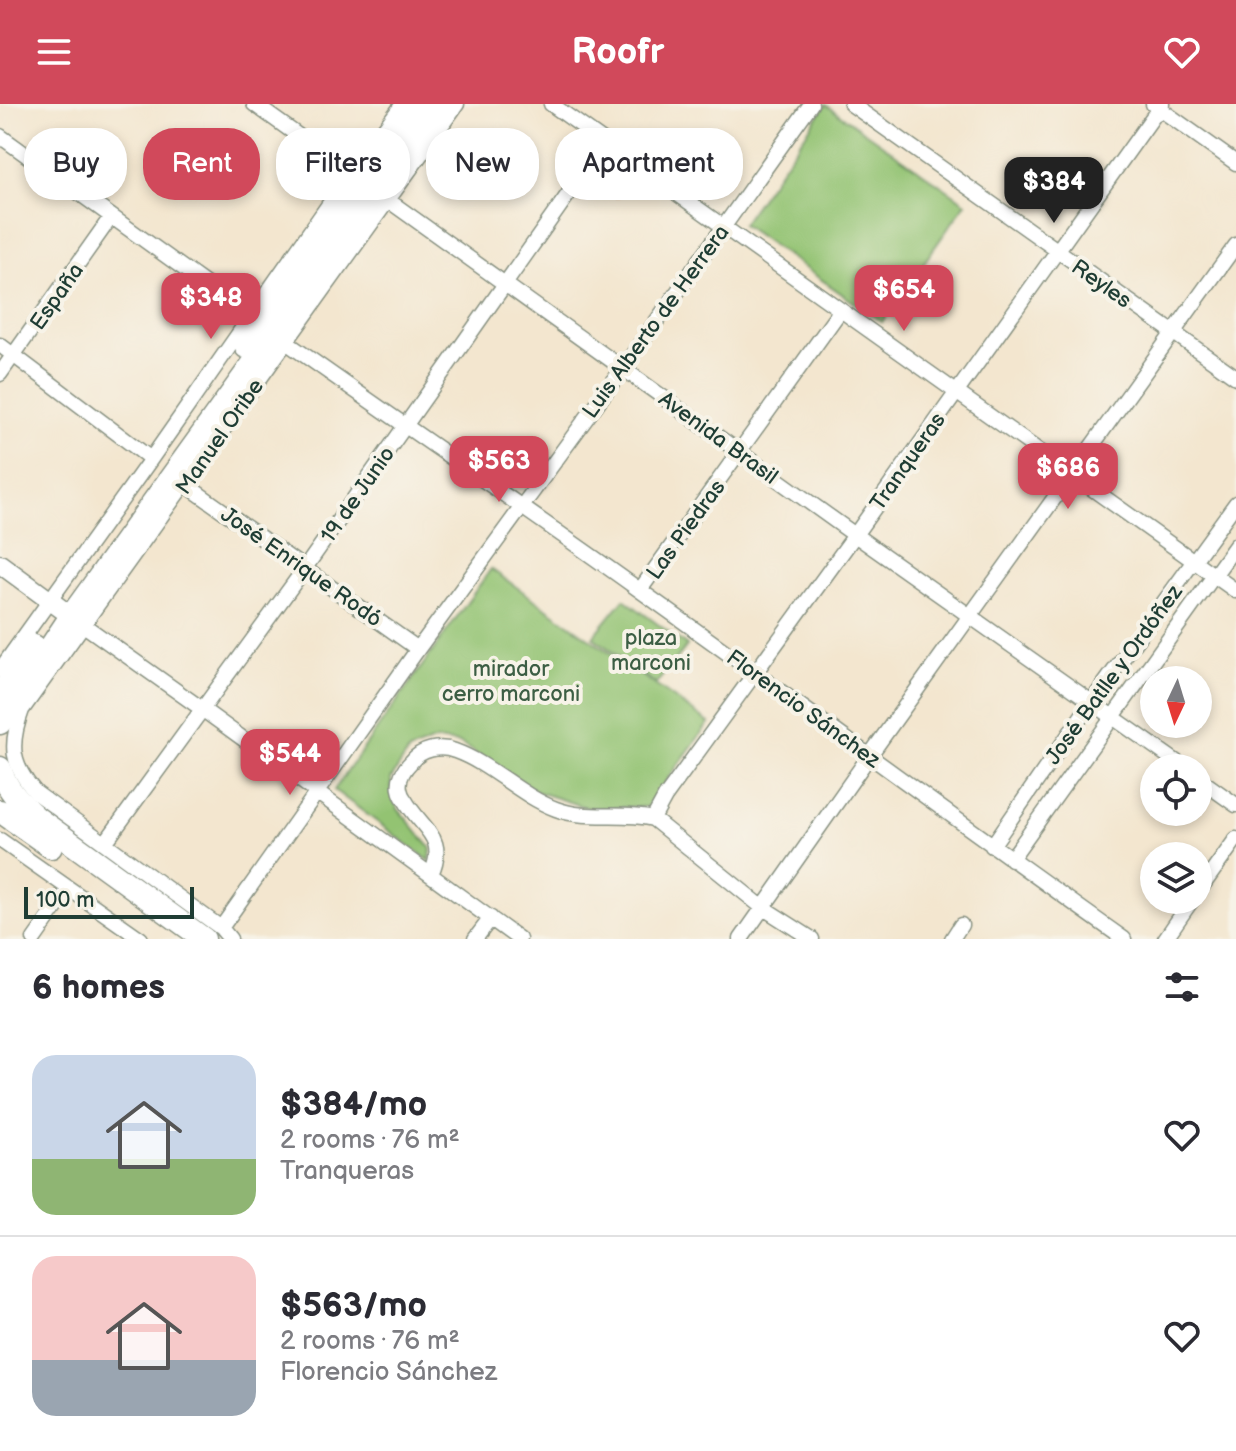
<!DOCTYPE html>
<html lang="en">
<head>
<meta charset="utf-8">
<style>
  :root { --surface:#fff; --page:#f7f7f7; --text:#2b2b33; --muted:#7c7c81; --line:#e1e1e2; --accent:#d1495b }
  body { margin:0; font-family:"Balsamiq Sans",sans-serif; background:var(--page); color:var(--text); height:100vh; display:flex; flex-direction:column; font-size:30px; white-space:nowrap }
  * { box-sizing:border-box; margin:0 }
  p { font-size:26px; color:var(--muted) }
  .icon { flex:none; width:44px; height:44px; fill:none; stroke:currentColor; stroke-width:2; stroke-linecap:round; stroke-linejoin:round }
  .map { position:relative; height:835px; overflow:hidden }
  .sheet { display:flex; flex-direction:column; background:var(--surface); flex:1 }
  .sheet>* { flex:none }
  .top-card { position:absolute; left:24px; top:24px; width:800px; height:72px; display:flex; gap:16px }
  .needle { width:52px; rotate:184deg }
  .controls { position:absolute; left:1140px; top:562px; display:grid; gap:16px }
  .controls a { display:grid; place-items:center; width:72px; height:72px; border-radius:50%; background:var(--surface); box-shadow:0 4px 12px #0003; font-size:40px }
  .scale { position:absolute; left:24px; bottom:20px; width:170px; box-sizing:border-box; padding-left:8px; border:4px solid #1f3d34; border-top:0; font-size:22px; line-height:28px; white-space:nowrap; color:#1f3d34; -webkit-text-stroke:6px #f7f3e8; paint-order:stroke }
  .price { position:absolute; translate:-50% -68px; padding:0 18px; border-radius:16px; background:var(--accent); color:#fff; font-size:26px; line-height:52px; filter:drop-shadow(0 2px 4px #0008) }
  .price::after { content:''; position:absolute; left:50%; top:48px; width:24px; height:18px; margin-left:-12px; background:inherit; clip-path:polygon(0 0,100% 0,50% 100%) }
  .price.current { background:#222; color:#fff }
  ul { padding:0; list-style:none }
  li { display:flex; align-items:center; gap:24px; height:200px; padding:0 32px }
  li+li { border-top:2px solid var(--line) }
  li span { display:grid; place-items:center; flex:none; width:224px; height:160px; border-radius:24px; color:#555 }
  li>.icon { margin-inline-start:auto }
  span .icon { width:96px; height:96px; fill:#fffc; stroke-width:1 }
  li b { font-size:34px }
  h2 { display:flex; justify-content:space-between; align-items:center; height:96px; padding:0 32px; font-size:34px }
  .pill { padding:0 28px; border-radius:32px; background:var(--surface); box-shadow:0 4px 12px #0003; font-size:28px; line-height:72px }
  .pill.current { background:var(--accent); color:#fff }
  header { display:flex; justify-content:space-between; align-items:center; height:104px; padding:0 32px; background:var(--accent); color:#fff; font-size:36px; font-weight:700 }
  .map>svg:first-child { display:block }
</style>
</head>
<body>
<header><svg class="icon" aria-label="menu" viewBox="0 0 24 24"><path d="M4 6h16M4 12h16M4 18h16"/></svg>Roofr<svg class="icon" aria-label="heart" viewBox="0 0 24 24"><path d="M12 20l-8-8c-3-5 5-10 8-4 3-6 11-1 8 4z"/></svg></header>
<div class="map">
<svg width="1236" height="835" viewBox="0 0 1236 835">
  <rect width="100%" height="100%" fill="#f7f3e8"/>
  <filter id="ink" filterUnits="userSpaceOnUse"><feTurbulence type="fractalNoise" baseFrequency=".0125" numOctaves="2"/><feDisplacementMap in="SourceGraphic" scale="16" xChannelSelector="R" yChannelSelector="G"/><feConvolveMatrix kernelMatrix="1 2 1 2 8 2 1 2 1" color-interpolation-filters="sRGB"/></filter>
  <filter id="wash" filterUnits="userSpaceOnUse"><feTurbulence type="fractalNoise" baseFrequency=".006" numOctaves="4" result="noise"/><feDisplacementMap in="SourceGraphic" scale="32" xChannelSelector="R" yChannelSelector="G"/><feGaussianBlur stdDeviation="1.8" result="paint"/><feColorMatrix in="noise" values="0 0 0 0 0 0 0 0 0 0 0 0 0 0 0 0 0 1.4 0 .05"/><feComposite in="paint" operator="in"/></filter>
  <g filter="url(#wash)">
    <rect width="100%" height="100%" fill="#f3e6cf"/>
    <path fill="#93c372" stroke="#598053" stroke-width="2" d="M826 1 966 99 882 218 742 120Z
      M491 465 709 619 647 703 588 704 538 688 459 639 436 636 409 647 391 675 392 690 398 705 431 744 430 757 334 686Z
      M624 495 687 542 656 580 593 533Z"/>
    <g id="blocks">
      <path fill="#f1b284" d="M609 72 624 81 618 95 603 85Z"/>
    </g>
  </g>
  <g filter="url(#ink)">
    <use href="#blocks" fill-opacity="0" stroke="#899282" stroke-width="2"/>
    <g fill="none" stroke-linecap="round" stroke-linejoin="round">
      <defs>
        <path id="minor" d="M254 0 855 431 1185 664
          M551 0 1236 487
          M851 0 1236 273
          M1153 0 1236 59
          M0 32 251 213
          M286 238C403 321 521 401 638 485 801 601 961 720 1124 835
          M0 241 151 355
          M0 270 111 113
          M185 380 418 545
          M640 486 840 207
          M78 517 202 605 519 835
          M0 566 151 355 350 70 403 0
          M1198 674 1236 701
          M653 715 665 693 855 431 1162 0
          M0 736 141 835
          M105 739 305 464 605 38
          M992 742 1092 597 1236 399
          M1011 755 1236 441
          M431 770C448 733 422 726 405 696 402 692 401 691 400 685 398 675 404 665 411 658 421 645 440 641 455 647 491 660 519 691 556 705 587 717 621 707 653 715L762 803 812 835
          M1198 788 1236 735
          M221 824 418 545 631 253 811 0
          M34 835 69 785
          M230 835 221 824 36 689C11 661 9 641 22 606L457 0
          M475 835 491 814
          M741 835 870 651 1236 141
          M952 835 961 821
          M1165 835 1192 796"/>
        <path id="secondary" d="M0 460 71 512"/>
        <path id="trunk" d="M246 243 362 79 421 0
          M0 590 34 542
          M0 619 71 512 440 0
          M0 664C7 686 20 699 37 714L204 835
          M0 707 51 743"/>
      </defs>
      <use href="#minor" stroke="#899282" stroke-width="17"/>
      <use href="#secondary" stroke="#899282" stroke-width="21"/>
      <use href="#trunk" stroke="#899282" stroke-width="25"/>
      <use href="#minor" stroke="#fff" stroke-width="14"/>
      <use href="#secondary" stroke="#fff" stroke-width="18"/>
      <use href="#trunk" stroke="#fff" stroke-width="22"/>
    </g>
  </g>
  <g text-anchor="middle" stroke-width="8" stroke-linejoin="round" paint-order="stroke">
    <g font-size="22" fill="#1f3d34" stroke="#f7f3e8">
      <text transform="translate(1102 179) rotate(35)" y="8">Reyles</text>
      <text transform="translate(56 192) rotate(-55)" y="8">España</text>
      <text transform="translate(655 217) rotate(-54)" y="8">Luis Alberto de Herrera</text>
      <text transform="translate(219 332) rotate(-55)" y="8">Manuel Oribe</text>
      <text transform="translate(719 333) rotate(36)" y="8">Avenida Brasil</text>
      <text transform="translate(907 357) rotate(-55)" y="8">Tranqueras</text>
      <text transform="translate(357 390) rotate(-55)" y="8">19 de Junio</text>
      <text transform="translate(685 425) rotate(-54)" y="8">Las Piedras</text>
      <text transform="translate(302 462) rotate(35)" y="8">José Enrique Rodó</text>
      <text transform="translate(1113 570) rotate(-54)" y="8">José Batlle y Ordóñez</text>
      <text transform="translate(804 604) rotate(36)" y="8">Florencio Sánchez</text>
    </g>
    <g font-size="22" fill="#3c5e44" stroke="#f7f3e8">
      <text x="651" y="541">plaza<tspan x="651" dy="25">marconi</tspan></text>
      <text x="511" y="572">mirador<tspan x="511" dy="25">cerro marconi</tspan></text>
    </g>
  </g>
</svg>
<div class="controls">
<a><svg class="needle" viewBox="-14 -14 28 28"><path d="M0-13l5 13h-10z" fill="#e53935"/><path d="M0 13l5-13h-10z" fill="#7c7c81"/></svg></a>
<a><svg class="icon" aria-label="locate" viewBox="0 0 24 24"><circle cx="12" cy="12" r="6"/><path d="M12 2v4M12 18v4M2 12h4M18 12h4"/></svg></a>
<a><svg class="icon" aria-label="layers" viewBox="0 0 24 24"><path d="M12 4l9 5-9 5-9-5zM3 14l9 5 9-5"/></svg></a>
</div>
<div class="scale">100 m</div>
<b class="price current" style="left:1054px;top:121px">$384</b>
<b class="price" style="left:904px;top:229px">$654</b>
<b class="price" style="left:211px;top:237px">$348</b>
<b class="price" style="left:499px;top:400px">$563</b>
<b class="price" style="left:1068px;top:407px">$686</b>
<b class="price" style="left:290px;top:693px">$544</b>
<div class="top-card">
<a class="pill">Buy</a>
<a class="pill current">Rent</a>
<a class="pill">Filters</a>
<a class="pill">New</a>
<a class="pill">Apartment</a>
</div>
</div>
<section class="sheet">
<h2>6 homes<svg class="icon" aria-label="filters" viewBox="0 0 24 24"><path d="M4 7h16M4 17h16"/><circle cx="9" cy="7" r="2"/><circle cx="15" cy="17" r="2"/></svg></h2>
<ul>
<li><span style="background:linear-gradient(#c9d6e8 65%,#8fb573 0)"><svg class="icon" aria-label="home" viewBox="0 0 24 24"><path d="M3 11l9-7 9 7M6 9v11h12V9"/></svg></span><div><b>$384/mo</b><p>2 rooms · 76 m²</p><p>Tranqueras</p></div><svg class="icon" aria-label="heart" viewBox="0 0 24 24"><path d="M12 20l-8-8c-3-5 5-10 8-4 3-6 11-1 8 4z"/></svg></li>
<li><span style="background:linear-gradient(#f6c9c9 65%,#9aa5b1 0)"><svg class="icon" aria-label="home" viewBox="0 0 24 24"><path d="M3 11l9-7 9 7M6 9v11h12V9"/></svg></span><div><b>$563/mo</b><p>2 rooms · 76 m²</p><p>Florencio Sánchez</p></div><svg class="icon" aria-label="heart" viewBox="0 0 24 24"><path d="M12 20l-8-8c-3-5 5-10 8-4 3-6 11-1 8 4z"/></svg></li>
</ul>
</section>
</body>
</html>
